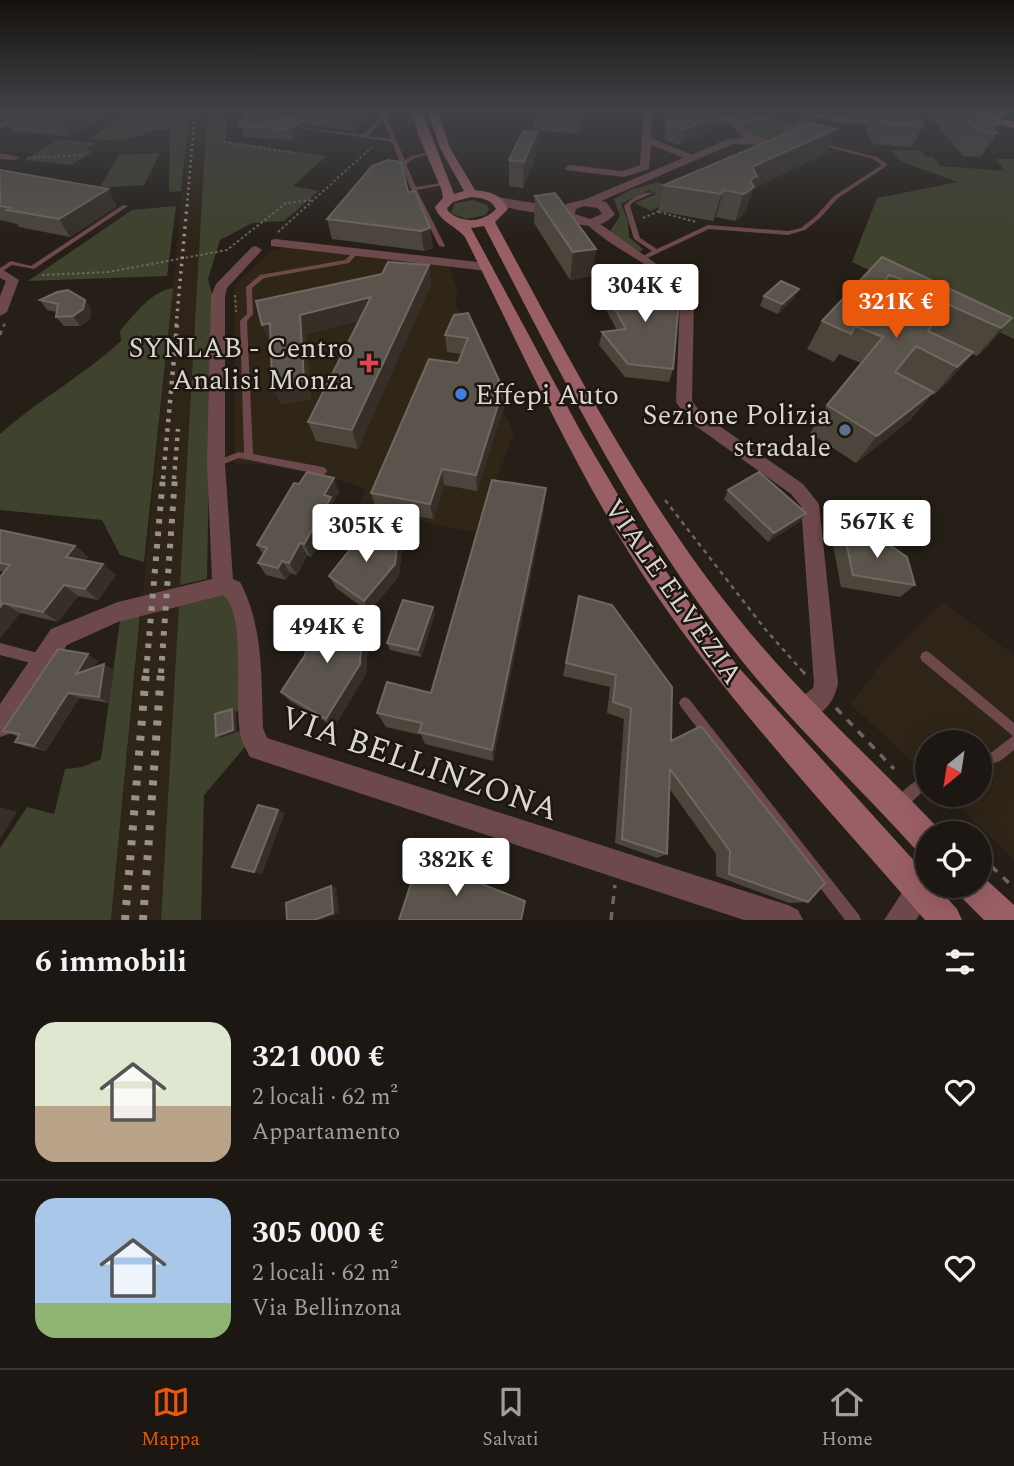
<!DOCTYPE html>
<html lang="it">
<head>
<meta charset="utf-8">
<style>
  :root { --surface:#1c1712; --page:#292420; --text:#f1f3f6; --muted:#a09f9f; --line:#3a3632; --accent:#ea580c }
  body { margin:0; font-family:Spectral,serif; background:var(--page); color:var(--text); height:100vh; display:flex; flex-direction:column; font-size:26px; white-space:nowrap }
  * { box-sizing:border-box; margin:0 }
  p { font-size:23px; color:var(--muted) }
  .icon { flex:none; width:38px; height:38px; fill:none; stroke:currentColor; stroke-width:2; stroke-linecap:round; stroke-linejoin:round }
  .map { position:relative; height:920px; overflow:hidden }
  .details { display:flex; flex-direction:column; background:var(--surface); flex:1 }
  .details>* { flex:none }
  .needle { width:46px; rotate:210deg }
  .fabs { position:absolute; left:915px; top:730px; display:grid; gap:14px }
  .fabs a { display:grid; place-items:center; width:77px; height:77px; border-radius:50%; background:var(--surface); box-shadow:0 7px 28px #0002,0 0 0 2px var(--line); font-size:35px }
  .price { position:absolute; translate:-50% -60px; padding:0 16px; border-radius:7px; background:#fff; color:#222; font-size:23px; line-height:46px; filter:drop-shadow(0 2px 4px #0008) }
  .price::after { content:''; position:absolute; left:50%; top:42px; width:21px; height:16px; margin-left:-10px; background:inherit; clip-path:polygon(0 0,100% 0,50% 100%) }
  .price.active { background:var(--accent); color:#fff }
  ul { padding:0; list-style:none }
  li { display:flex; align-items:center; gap:21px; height:175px; padding:0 35px }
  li+li { border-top:2px solid var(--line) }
  li span { display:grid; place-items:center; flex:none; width:196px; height:140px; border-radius:21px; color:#555 }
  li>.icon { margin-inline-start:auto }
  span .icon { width:84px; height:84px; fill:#fffc; stroke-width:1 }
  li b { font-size:30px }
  h2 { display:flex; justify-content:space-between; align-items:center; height:84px; padding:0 35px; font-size:30px }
  .dock { display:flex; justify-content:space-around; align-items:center; height:98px; border-top:2px solid var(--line); background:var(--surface); font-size:19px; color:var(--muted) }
  .dock a { display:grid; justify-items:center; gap:4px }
  .dock .active { color:var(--accent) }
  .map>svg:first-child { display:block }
</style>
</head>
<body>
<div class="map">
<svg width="1014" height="920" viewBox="0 0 1014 920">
  <rect width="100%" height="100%" fill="#261f18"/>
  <path fill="#302617" d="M285 247 449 267 458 291 455 303 514 434 475 532 356 509 366 489 338 479 257 464 235 465 234 286 270 252Z"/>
  <path fill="#2e2417" d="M190 111H207L161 920H111Z
    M943 602 1014 655V859L946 795 980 794V742H928L927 777 851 704 884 660Z"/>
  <path fill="#3f422d" d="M133 111H190L181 191 169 192 170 130H157L123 141 89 139Z
    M207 111H222L225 141 326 156 293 186 319 191 284 221 252 223 220 240 208 279 212 295 207 579 180 585Z
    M769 123 786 128 789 134C773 139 761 141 746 130L751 124Z
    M59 139 96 143 85 150 93 151 72 165 24 160Z
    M890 150H921L925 156 933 157 940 166 1005 171 995 159H1014V339L852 262 877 198 958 182 902 162Z
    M160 153 144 185 99 188 119 155Z
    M658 182 667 187 665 203 651 211 635 203 656 194 649 190 621 204 628 221 629 237 643 249 640 252 615 238 610 231 620 216 614 199 630 190Z
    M473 200 487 205 489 209 486 215 466 219 451 213 455 203Z
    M176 206 167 276 28 281 132 210Z
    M173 288 144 562 120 555 102 520 0 510V434C38 400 83 376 121 341L120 331C134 315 151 291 173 288Z
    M226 594 235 608 244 709 219 717 220 738 245 729V747L204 795 201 920H161L179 604Z
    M140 614 111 920H0V848L27 807 54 814 65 769 83 767 101 759 120 621Z"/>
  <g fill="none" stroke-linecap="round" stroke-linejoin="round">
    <path stroke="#6c6660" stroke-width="2" stroke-dasharray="2.5 2.5" stroke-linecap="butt" d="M224 111 225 142 294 153
      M28 158 84 155
      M659 212 696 222
      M643 218 659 211
      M278 232 372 147
      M42 275 108 272 227 250 286 203 313 200
      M235 295 236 312
      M4 326 5 323"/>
    <path stroke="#6c6660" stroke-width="2.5" stroke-dasharray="4.5 4.5" stroke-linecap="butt" d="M0 335 4 325
      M665 500 765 629 804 673"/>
    <path stroke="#6c6660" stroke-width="3.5" stroke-dasharray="8 8" stroke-linecap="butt" d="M803 672 805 674
      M836 708 894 769
      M945 821 957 833
      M980 855 1014 888
      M611 920 615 885"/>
    <path fill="#6e494c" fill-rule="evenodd" d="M386 111H391L386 117 405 160 411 156 430 152 432 153 415 158 406 164 416 187 446 182 449 184 417 190 445 246 444 247 439 246 411 189 392 142 294 127 296 126 363 135ZM383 119 391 139 368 136Z
      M817 142 877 157 888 165 838 198 820 218 805 230 788 235 709 229 643 260 638 259 652 251 634 239 624 206C630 199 644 190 653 193L633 202 630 206 640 238 657 249 708 225 788 231 801 228 816 216 834 196 882 165 873 159 817 144Z
      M123 205 128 206 34 269 12 265 0 273V268L11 261 31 266Z
      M357 249 360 251 349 263 264 278 252 288 253 314 247 321 253 454 323 467 326 469 327 471 326 473 323 475 239 458 216 467 213 466 212 464 213 462 239 452 244 453 240 321 247 314 246 287 260 275 345 260Z
      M0 643 42 654 46 656 48 660 46 664 42 666 0 655Z
      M926 651 930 653 1014 723V750L1000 761 980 768V756L992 752 1013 736 922 661 920 657 922 653Z
      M685 697 689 699 859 915 861 920H845L681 707 679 703 681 699Z
      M928 774V788C918 794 909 807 900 811L895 809 893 804C901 790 914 781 928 774Z"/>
    <path fill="#6e494c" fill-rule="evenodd" d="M22 111H33L0 129V122Z
      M644 111H652L651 138 695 156V160H689L651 145 649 169 624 177 566 170 565 168 570 165 623 171 640 165Z
      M705 111C718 115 742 116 751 121 737 128 717 120 702 116V112Z
      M808 111 840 117 888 119 883 111H892L898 122 894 125 840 123 808 115Z
      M0 153 20 157 15 160 0 159Z
      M588 221H596L686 285 694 298 692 401 702 414 803 484 819 504 838 683C834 704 822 715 802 723L794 719 790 711 794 703 813 688 814 683 801 506 791 494 690 422 676 402 680 298C663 267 614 251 588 225Z
      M275 239 487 263 493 267 487 271 271 246V240Z
      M256 246 262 250 227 288 225 296V464L233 579 240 582C264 627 261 678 263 728L267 738 788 905 798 910 803 920H744L250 757C246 749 241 741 240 732 234 701 247 614 223 595L118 622 67 645 9 734 0 737V704L51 629 118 602 212 579 207 464 211 296 216 284 252 247Z
      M0 268 19 280 7 312 0 316V296L6 281 0 278Z
      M919 878 928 881 933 892 916 920H884L909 882Z"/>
    <path fill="#6e494c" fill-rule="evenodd" d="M807 111H818L803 127 799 139 792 143 781 146 733 144 601 201 606 202 615 214C602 230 581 228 565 218L563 210C551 217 504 210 492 201L498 197 564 208 566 204 586 199 728 139 744 138 733 127C749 111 776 115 795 126ZM768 122 781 126 791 135C776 145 756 138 744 128L753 123ZM584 206 598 208 602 214 590 219 575 214 576 209Z"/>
    <path fill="#9a5f64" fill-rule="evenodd" d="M412 111H422L454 194 464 191 440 148 428 111H438L450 148 475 190C491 192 501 194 508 209L495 222C570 360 639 495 738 618 799 694 872 759 939 829L940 833H928V855L917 851C852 779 779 712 721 634 626 508 557 366 484 226L471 228 581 432 637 527 670 577 739 668 928 876V886H936L957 909 962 920H925C832 813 735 710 655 593 580 482 525 357 465 237 456 226 439 221 435 207L443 198 442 191 418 134ZM471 197C482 198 491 199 496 209 483 223 462 224 448 211L447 208 453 202Z
      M980 874 1014 905V920H984L961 897 957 886H980Z"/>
    <path fill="#bb7076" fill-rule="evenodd" d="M949 111H968L1014 122V128Z"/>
    <path fill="#ca787e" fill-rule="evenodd" d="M971 111H1013L998 118Z"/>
    <path stroke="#97918c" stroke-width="2.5" stroke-dasharray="2 3.5" stroke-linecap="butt" d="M187 206 195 111"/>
    <path stroke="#97918c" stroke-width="3.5" stroke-dasharray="2.5 5" stroke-linecap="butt" d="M176 326 187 205"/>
    <path stroke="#97918c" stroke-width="4.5" stroke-dasharray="3.5 6" stroke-linecap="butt" d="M163 479 177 325
      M174 479 178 429"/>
    <path stroke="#97918c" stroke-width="6" stroke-dasharray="4.5 8" stroke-linecap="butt" d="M146 673 163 477
      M161 673 175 477"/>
    <path stroke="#97918c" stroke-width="8" stroke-dasharray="5 10" stroke-linecap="butt" d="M125 920 146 672
      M143 920 161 672"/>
  </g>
  <path fill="#4c453c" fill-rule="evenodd" d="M0 111H102L105 116 71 137 12 131Z
    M372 111V114L353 131 304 124 306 131 293 140 244 137 240 123 255 113 247 112Z
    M535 111H587L579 134 534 130Z
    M664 111H716L717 116 713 131 680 145 665 140Z
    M873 111H913L923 126 912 147 873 144 865 129Z
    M932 111H976L997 125 994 130 997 133 981 157 963 156 930 116Z
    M836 129 826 153 753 189 745 213 735 221 716 217 713 221 658 211 664 185Z
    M537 132 536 157 523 188 509 186V160Z
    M0 170 117 206 70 237 19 227 17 224 0 220Z
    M408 192 430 228 433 248 424 251 332 239 327 219Z
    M535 196 596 249 592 276 570 280 534 223Z
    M882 257 1012 318 988 346 977 356 972 354 950 380 934 395 932 394 910 420 856 463 810 433 827 405 861 363 839 354 834 362 807 349 822 321ZM873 303 900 313 899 314 872 304Z
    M429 265 431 284 358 449 316 441 308 422 359 321 306 334 311 399 281 404 272 385 271 344 270 345Z
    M600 282 673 369 669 382 625 377 599 345 602 332 617 330 598 295Z
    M764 296 794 298 778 314 760 306Z
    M40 300H85L91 310 90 319 80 326H64L56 317 57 312 47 310Z
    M454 315 503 389 504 406 477 491 444 485 433 519 376 509 371 493 458 363 462 354 447 352 445 335Z
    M728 490 806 513 799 522 768 542 724 499Z
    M339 492 333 503 337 510 311 557 307 555 297 575 290 573 286 580 266 575 258 563 263 554 257 545Z
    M544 510 493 761 425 744 421 735 386 727 377 713 431 693Z
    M0 530 75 546 88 557 85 560 116 575 98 600 78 596 58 622 20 613 0 638 5 572 0 571Z
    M844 532 915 585 900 597 841 587 833 545Z
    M398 537 402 550 399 576 369 612 336 588 329 576Z
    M579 596 671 741 808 902 789 903 716 876V854L669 788 667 854 657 858 615 843 624 719 607 713 610 687 563 676Z
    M433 607 435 614 421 657 390 650 387 643Z
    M369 628 366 674 334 727 290 701 281 692Z
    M98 661 94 667 114 670 109 703 79 698 46 751 28 747 15 742 19 737 3 731Z"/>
  <path fill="#362f27" d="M60 111H102L105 116 71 137 58 112Z
    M281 111H283L285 121 280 124 277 113Z
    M361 111H372V114L353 131 351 120Z
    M581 111H587L579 134Z
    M717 116 713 131 680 145 683 130Z
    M303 120 306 131 293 140 290 129Z
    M836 129 826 153 753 189 745 213 735 221 752 167Z
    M537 132 536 157 523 188 524 162Z
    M108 189 117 206 70 237 59 219Z
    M724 190 716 217 713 221 721 194Z
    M430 228 433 248 424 251 421 231Z
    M596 249 592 276 570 280 573 252Z
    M429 265 431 284 358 449 352 430Z
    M889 275 873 303 856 326 869 303Z
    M799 289 794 298 778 314 782 304Z
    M371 297 375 317 306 334 311 399 281 404 272 385 300 315Z
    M85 300 91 310 90 319 80 326 73 316Z
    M1012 318 988 346 977 356 1001 328Z
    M270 323 278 343 270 345 262 325Z
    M973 352 950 380 934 395 957 367Z
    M503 389 504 406 477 491 476 475Z
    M933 392 910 420 856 463 877 436Z
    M442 469 444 485 433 519 430 504Z
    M334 478 339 492 333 503 337 510 311 557 304 544 324 495Z
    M546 488 544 510 493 761 492 750Z
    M806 513 799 522 768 542 774 533Z
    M398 537 402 550 399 576 369 612 364 601Z
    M300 543 307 555 297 575 289 563Z
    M75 546 88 557 80 568 66 557Z
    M282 561 290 573 286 580 278 568Z
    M103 564 116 575 98 600 85 589Z
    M64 585 78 596 58 622 43 612Z
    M3 603 20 613 0 638V607Z
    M433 607 435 614 421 657 418 650Z
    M363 617 369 628 366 674 334 727 326 719Z
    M88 654 98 661 86 680 76 674Z
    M104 664 114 670 109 703 99 697Z
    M68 693 79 698 46 751 34 746Z
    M232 709 236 712 237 732 220 738 216 736Z
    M0 807 17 812 0 839Z
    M278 810 285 813 262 874 254 872Z
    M331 886 336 887 339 913 320 920H314Z"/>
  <path fill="#5b544c" stroke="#6f6861" stroke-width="2" fill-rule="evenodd" d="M257 111H281L277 113 279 116 303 120 290 129 240 126 243 123H240Z
    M289 111H361L351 120Z
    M667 111H716L717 116 683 130 668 124Z
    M876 111H913L923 126 883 123Z
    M960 111H976L997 133 978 131Z
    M976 111 985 114 997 125 989 124Z
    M811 123 836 129 752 167 757 176 750 180 754 187 744 194 724 190 721 194 664 185Z
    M523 131 537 132 524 162 509 160Z
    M388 160 401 162 408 192 415 191 430 228 421 231 327 219 372 166Z
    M0 170 108 189 59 219 7 210 11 208 0 206Z
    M555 193 596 249 573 252 535 196Z
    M882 257 1012 318 1001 328 947 304 928 331 973 352 957 367 916 346 895 372 933 392 877 436 827 405 883 337 855 326 851 334 822 321ZM889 275 918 285 901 315 869 303Z
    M388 262 429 265 352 430 308 422 371 297 300 315 304 380 272 385 270 323 262 325 256 301 382 274Z
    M781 281 799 289 782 304 764 296Z
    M600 282 680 289 673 369 628 364 602 332 626 329Z
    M68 290 85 300 83 309 73 316 56 317 58 304 40 300 57 292Z
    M468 313 503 389 476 475 442 469 430 504 371 493 429 359 458 363 468 338 445 335 454 315Z
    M307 472 334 478 324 495 331 497 304 544 300 543 289 563 282 561 278 568 258 563 267 548 257 545 294 483 299 484Z
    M759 472 806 513 774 533 728 490Z
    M492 480 546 488 492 750 419 732 422 723 377 713 387 682 431 693Z
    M0 530 75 546 66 557 103 564 85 589 64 585 43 612 3 603 0 607V577L10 565 0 563Z
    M844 532 881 539 907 557 915 585 853 575Z
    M351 534 398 537 395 564 364 601 329 576 351 548Z
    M579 596 612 605 672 687 671 741 701 726 825 883 808 902 729 874 730 851 670 769 667 854 622 839 631 708 613 702 616 675 566 663Z
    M403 600 433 607 418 650 387 643Z
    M363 617 360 664 326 719 281 692 305 655 311 625Z
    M58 649 88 654 76 674 104 664 99 697 68 693 34 746 15 742 20 734 3 731Z
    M232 709 233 730 216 736 215 714Z
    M258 805 278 810 254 872 232 867Z
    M419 859 525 901 521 920H399Z
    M331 886 333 913 314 920H287L286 903Z"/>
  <linearGradient id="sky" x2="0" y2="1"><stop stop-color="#15110d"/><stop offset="0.46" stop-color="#414248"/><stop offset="1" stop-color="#414248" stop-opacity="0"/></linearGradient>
  <rect width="1014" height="240" fill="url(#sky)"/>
  <path fill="#e0444e" stroke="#1c160f" stroke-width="2.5" d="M365.5 352.5h7v7h7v7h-7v7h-7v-7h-7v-7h7z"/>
  <circle fill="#3f7fe0" stroke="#1c160f" stroke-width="2.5" cx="461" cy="394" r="7"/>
  <circle fill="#5c6f8a" stroke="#1c160f" stroke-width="2.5" cx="845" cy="430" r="7"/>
  <g text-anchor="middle" stroke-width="5" stroke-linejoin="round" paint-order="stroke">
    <g font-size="28" fill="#d9d5d0" stroke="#1c160f" text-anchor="end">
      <text x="353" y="357">SYNLAB - Centro<tspan x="353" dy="32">Analisi Monza</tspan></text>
      <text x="475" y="404" text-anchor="start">Effepi Auto</text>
      <text x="831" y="424">Sezione Polizia<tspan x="831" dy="32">stradale</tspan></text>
    </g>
    <g font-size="28" fill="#d9d5d0" stroke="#1c160f">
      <text transform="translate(674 591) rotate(55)" y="10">VIALE ELVEZIA</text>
    </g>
    <g font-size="33" fill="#d9d5d0" stroke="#1c160f">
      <text transform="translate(420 762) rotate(19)" y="12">VIA BELLINZONA</text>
    </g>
  </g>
</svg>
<div class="fabs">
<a><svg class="needle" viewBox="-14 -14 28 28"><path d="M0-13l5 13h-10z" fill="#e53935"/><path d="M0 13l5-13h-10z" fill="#a09f9f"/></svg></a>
<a><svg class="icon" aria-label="locate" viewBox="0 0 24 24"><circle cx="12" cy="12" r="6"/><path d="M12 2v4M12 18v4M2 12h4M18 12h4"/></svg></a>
</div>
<b class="price" style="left:645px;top:324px">304K €</b>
<b class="price active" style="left:896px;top:340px">321K €</b>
<b class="price" style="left:877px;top:560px">567K €</b>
<b class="price" style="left:366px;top:564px">305K €</b>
<b class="price" style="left:327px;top:665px">494K €</b>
<b class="price" style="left:456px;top:898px">382K €</b>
</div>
<section class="details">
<h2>6 immobili<svg class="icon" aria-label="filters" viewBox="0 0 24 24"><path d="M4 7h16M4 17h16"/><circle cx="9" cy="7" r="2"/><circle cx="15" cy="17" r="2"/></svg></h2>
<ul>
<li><span style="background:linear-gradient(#dfe7d0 60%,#b9a48a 0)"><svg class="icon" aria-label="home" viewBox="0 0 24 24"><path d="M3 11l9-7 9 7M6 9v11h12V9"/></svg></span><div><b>321 000 €</b><p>2 locali · 62 m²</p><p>Appartamento</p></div><svg class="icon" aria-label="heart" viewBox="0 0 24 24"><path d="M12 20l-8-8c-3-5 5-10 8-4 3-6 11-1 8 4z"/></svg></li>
<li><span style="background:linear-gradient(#a9c7e8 75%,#8fb573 0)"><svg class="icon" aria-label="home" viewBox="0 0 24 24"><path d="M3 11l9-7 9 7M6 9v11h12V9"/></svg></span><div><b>305 000 €</b><p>2 locali · 62 m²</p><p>Via Bellinzona</p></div><svg class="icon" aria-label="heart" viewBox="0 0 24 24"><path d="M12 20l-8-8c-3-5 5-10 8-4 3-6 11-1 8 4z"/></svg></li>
</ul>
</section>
<nav class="dock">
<a class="active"><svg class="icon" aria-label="map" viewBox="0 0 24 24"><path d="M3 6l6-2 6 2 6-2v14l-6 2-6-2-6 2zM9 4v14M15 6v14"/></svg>Mappa</a>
<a><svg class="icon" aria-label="saved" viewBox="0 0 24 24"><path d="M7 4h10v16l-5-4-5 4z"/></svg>Salvati</a>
<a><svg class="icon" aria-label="home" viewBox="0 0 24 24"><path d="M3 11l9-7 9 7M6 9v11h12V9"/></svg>Home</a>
</nav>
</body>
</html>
